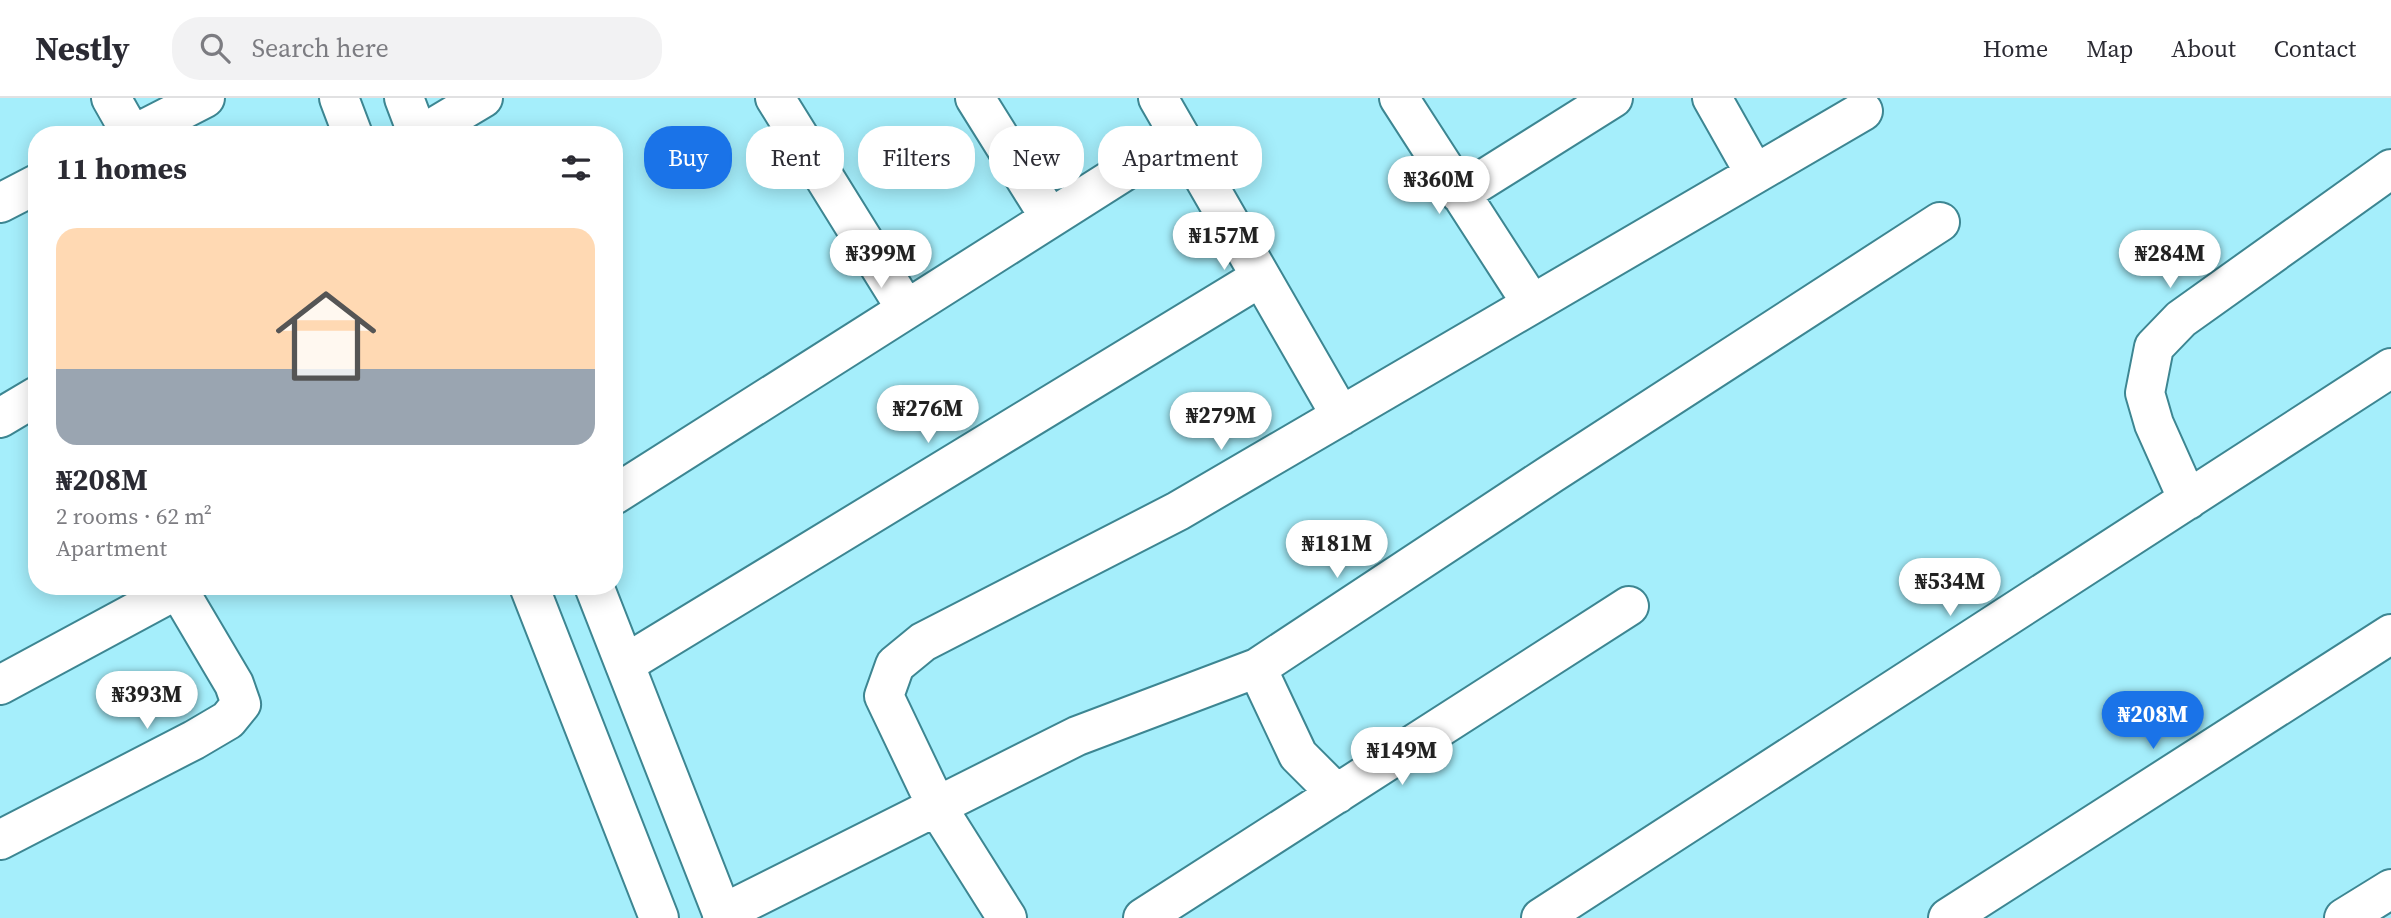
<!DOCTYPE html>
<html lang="en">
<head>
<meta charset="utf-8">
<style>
  :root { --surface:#fff; --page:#f2f2f3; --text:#2b2b33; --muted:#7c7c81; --line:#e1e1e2; --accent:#1a73e8 }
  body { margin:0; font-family:"Source Serif 4",serif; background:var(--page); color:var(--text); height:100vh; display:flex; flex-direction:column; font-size:26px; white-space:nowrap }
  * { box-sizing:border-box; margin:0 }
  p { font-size:23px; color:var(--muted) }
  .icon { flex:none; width:38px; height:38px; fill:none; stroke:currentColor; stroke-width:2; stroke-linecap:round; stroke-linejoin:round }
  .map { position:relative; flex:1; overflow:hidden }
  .panel { position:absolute; left:28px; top:28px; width:595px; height:469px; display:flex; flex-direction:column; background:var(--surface); border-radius:28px; box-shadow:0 4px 18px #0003 }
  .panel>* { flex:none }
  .top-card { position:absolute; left:644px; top:28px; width:665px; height:63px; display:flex; gap:14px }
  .price { position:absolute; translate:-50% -60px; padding:0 16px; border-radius:24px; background:#fff; color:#222; font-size:23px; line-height:46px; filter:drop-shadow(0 2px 4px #0008) }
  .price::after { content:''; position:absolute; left:50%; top:42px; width:21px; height:16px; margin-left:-10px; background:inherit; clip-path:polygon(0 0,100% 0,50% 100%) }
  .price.current { background:var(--accent); color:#fff }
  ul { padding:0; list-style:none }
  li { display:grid; align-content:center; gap:14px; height:371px; padding:0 28px }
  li+li { border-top:2px solid var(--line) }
  li span { display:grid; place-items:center; height:217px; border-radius:21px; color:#555 }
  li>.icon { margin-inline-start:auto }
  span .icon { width:126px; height:126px; fill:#fffc; stroke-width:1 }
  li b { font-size:30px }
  h2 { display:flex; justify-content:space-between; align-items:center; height:84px; padding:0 28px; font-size:30px }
  .pill { padding:0 24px; border-radius:28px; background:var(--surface); box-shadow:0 4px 18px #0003; font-size:24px; line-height:63px }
  .pill.current { background:var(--accent); color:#fff }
  header { display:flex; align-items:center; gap:42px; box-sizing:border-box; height:98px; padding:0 35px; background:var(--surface); border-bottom:2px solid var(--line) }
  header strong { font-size:33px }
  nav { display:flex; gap:38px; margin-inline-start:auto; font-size:24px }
  .search { width:490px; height:63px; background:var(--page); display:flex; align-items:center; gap:18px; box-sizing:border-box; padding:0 24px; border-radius:28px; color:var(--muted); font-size:26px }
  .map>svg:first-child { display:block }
</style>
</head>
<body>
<header>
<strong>Nestly</strong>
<div class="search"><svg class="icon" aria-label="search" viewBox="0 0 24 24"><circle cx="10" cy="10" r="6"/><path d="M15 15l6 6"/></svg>Search here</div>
<nav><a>Home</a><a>Map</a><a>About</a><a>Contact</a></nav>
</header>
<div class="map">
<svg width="2391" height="820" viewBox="0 0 2391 820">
  <rect width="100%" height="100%" fill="#a5eefb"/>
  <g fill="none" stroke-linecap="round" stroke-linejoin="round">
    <defs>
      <path id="street" d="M111 0 132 37
        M775 0 906 211
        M975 0 1050 120
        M1158 0 1341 318
        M1399 0 1532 206
        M1712 0 1755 76
        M133 37 205 0
        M421 37 483 0
        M1460 96 1613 0
        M0 105 37 86
        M0 320 37 298
        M614 397 1180 38
        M2188 402 2154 326 2145 295 2154 249 2181 221 2391 71
        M625 566 1261 179
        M1257 570 1298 657 1337 696
        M0 587 178 491
        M0 742 194 642 228 622 241 606 234 586 176 488
        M722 816 1077 638 1257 570 1551 376 1940 124
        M1007 820 937 709 884 598 895 567 923 544 1178 413 1863 13
        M1143 820 1629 508
        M1541 820 2391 270
        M1948 820 2391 536
        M2344 820 2391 791"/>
      <path id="primary" d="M339 0 353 37
        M404 0 418 37
        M529 488 659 820
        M594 488 724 820"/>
    </defs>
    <use href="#street" stroke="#3d8692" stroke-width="42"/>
    <use href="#primary" stroke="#3d8692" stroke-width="42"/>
    <use href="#street" stroke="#fff" stroke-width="38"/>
    <use href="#primary" stroke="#fff" stroke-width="38"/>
  </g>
</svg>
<b class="price" style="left:1439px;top:118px">₦360M</b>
<b class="price" style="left:1224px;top:174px">₦157M</b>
<b class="price" style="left:881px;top:192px">₦399M</b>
<b class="price" style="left:2170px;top:192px">₦284M</b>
<b class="price" style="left:928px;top:347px">₦276M</b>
<b class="price" style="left:1221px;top:354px">₦279M</b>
<b class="price" style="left:1337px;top:482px">₦181M</b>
<b class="price" style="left:1950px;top:520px">₦534M</b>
<b class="price" style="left:147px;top:633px">₦393M</b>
<b class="price current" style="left:2153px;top:653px">₦208M</b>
<b class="price" style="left:1402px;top:689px">₦149M</b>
<div class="top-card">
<a class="pill current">Buy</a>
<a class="pill">Rent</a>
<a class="pill">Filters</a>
<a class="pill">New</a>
<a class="pill">Apartment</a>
</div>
<section class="panel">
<h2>11 homes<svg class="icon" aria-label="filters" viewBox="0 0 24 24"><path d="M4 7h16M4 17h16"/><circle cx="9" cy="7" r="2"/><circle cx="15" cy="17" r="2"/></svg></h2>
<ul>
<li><span style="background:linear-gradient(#ffd9b3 65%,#9aa5b1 0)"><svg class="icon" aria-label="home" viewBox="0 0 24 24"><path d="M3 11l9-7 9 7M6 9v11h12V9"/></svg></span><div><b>₦208M</b><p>2 rooms · 62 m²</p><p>Apartment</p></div></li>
</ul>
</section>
</div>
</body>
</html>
